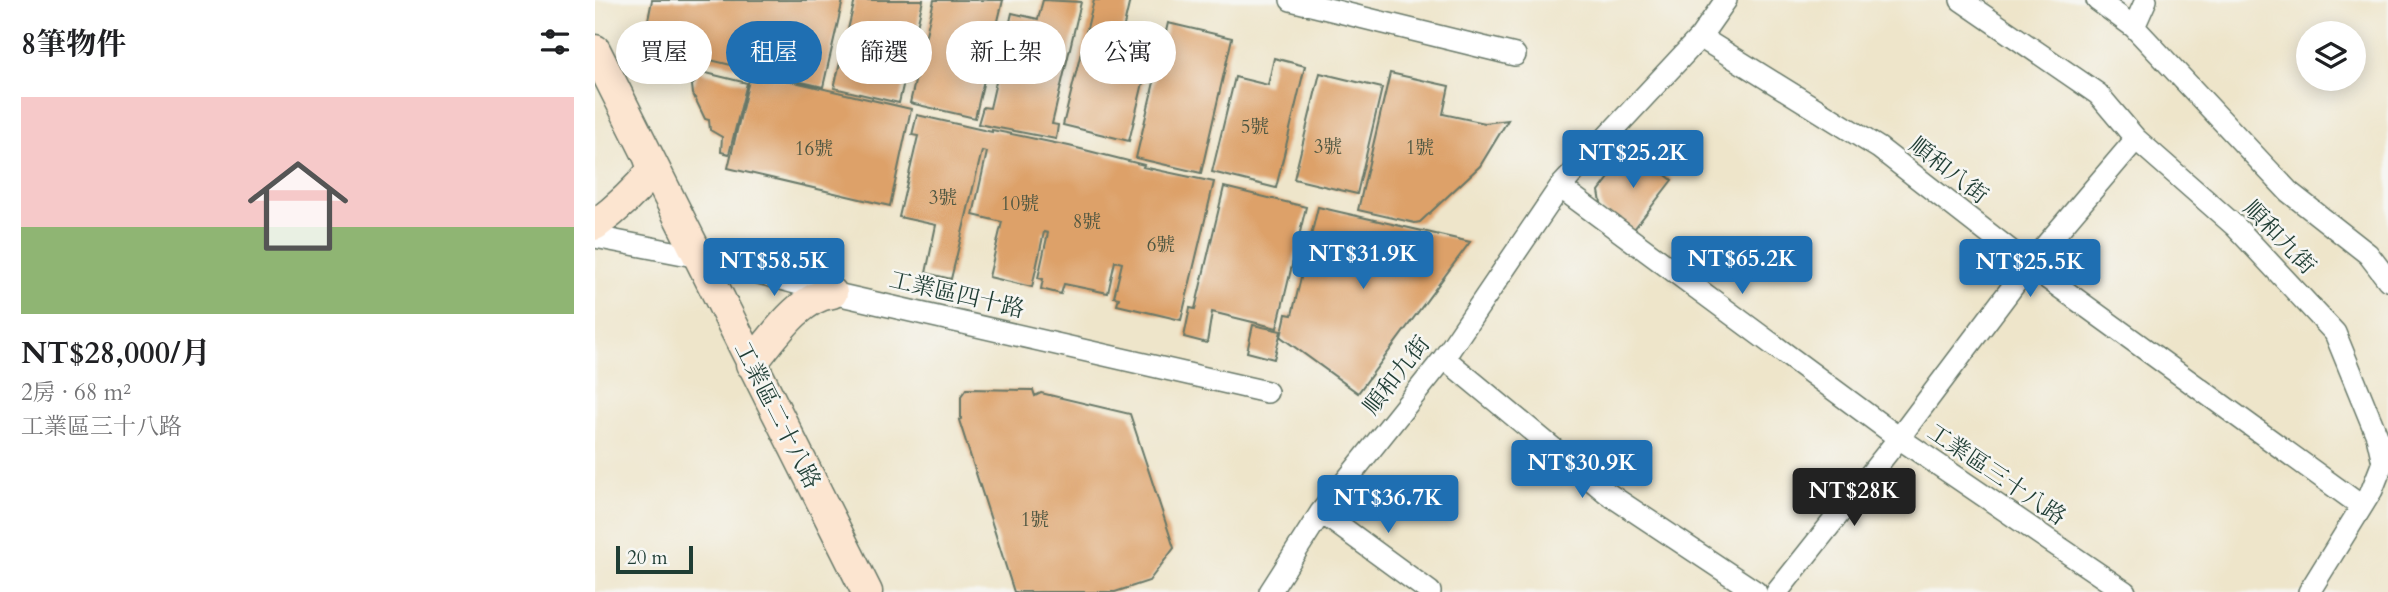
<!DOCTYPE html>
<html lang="zh-TW">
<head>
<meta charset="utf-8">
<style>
  :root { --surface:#fff; --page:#f6f6f6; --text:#202124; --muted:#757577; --accent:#1f6fb2 }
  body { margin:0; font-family:Cardo,"Noto Serif TC",serif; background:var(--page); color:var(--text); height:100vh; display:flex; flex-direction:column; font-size:26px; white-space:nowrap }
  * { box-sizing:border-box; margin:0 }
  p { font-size:23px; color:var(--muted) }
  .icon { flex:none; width:38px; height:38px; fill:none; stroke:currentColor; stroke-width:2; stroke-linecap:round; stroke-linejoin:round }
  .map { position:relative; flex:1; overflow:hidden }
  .drawer { display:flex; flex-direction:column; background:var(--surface); width:595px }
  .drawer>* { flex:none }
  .top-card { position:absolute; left:21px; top:21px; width:665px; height:63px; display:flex; gap:14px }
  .tools { position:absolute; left:1701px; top:21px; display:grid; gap:14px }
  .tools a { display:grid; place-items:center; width:70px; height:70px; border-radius:50%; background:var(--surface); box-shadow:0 4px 18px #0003; font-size:35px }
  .scale { position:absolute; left:21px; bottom:18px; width:77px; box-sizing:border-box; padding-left:7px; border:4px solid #1f3d34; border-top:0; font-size:19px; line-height:24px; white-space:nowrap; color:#1f3d34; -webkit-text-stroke:5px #f6f6f2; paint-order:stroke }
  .price { position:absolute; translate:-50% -60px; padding:0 16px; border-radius:7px; background:var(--accent); color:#fff; font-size:23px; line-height:46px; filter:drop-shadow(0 2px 4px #0008) }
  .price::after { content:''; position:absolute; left:50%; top:42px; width:21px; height:16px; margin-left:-10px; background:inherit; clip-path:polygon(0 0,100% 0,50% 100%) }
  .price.active { background:#222; color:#fff }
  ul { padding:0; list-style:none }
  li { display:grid; align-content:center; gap:14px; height:371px; padding:0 21px }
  li span { display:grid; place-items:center; height:217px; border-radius:0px; color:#555 }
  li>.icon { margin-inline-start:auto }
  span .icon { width:126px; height:126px; fill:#fffc; stroke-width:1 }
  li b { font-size:30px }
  h2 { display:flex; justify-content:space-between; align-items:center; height:84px; padding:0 21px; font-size:30px }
  .tag { padding:0 24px; border-radius:32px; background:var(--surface); box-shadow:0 4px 18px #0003; font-size:24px; line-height:63px }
  .tag.active { background:var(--accent); color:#fff }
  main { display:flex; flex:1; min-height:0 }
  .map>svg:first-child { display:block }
</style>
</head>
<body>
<main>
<section class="drawer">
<h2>8筆物件<svg class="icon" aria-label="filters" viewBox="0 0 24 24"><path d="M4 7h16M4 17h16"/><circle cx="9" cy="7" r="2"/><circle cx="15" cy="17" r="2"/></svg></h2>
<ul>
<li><span style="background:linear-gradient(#f6c9c9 60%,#8fb573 0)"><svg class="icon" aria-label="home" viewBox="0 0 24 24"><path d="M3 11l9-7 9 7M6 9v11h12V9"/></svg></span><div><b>NT$28,000/月</b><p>2房 · 68 m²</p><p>工業區三十八路</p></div></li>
</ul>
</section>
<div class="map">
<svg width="1793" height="592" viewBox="0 0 1793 592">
  <rect width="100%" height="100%" fill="#f6f6f2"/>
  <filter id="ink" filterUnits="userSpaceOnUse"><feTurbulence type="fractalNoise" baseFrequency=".0143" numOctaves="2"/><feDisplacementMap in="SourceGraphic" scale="14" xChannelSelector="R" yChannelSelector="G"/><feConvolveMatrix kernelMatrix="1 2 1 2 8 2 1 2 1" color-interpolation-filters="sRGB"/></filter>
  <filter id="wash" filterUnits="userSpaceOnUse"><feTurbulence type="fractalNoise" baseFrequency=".00686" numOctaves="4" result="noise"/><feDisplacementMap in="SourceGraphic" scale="28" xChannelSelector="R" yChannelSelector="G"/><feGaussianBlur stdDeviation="1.57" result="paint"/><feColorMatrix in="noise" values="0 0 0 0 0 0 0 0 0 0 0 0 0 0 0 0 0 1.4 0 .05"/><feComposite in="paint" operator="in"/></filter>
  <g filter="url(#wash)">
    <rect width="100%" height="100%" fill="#eee5ca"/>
    <g id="blocks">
      <path fill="#dda169" d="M57 0H248L228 87 65 48 68 32 52 25Z
        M260 0H328L304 103 239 88Z
        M339 0H408L380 118 315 103Z
        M448 0 486 2 457 124 463 125 461 139 383 124 388 107 395 108 417 13 443 19Z
        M499 0H535L523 51 554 58 534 141 468 125Z
        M573 23 637 38 606 173 541 158Z
        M679 58 710 66 681 188 617 172 640 77 673 85Z
        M103 71 152 83 134 154 126 152 127 137 115 130 114 120 110 119 98 94 97 85 100 82Z
        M156 72 316 109 295 206 133 168Z
        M725 73 787 88 762 194 699 179Z
        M795 73 854 86 848 114 890 123 913 120 885 166 825 222 820 223 763 210Z
        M322 115 397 132V130L474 146 549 165 548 167 619 182 586 320 522 305 524 298 519 297 527 263 520 261 513 293 469 284 466 294 446 289 448 279 443 278 453 233 449 232 437 287 394 277 407 222 378 215 392 152 387 151 356 279 331 273 341 225 304 217 323 136 317 135Z
        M1037 148 1077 180 1036 233 1007 209 1004 191Z
        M629 187 711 207 682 328 617 312 612 343 589 337 595 308 600 309Z
        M723 207 875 242 763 393 686 337 691 314 697 315Z
        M658 325 686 331 679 359 652 352Z
        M371 389 438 390 440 396 446 393 535 414 579 548 554 581 520 592H419L364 420 366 419V396Z"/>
    </g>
  </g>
  <g filter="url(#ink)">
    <use href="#blocks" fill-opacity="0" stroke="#677868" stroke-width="2"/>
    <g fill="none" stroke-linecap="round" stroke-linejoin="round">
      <defs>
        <path id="street" d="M696 0 920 55
          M1366 0 1503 94 1541 139 1640 226 1740 333 1782 436 1788 462 1777 490 1714 592
          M1502 0 1539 27 1694 192 1773 254 1793 280
          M1539 27 1551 0
          M1105 37 1284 148 1434 265 1765 505
          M965 187 1304 438 1530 592
          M0 237 109 258 237 293 672 392
          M849 358 1012 493 1161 592
          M726 512 835 592
          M675 592 726 512 849 358 965 187 1105 37 1131 0
          M1182 592 1304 438 1434 265 1541 139"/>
        <path id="secondary" d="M0 50 272 592
          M0 225C23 208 40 192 58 170L54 158
          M156 364C177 340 203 297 237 293"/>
      </defs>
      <use href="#street" stroke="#677868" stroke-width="24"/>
      <use href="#secondary" stroke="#677868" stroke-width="33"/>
      <use href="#street" stroke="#fff" stroke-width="21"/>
      <use href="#secondary" stroke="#fce5d0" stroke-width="30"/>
    </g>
  </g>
  <g text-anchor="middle" stroke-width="5" stroke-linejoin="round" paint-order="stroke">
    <g font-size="19" fill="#4e5641">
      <text x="660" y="133">5號</text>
      <text x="733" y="153">3號</text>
      <text x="825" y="154">1號</text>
      <text x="219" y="155">16號</text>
      <text x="348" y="204">3號</text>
      <text x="425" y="210">10號</text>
      <text x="492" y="228">8號</text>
      <text x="566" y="251">6號</text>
      <text x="440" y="526">1號</text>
    </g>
    <g font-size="23" fill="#1f3d34" stroke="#f6f6f2">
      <text transform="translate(1354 170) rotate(38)" y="8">順和八街</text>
      <text transform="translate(1685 237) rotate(46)" y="8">順和九街</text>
      <text transform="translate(362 294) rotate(13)" y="8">工業區四十路</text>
      <text transform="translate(801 375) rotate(-52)" y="8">順和九街</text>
      <text transform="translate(183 415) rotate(63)" y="8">工業區二十八路</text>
      <text transform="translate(1402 474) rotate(34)" y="8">工業區三十八路</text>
    </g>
  </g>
</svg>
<div class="tools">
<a><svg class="icon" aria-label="layers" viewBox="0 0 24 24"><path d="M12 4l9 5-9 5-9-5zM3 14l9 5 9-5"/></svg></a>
</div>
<div class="scale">20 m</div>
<b class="price" style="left:1038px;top:190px">NT$25.2K</b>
<b class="price" style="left:768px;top:291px">NT$31.9K</b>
<b class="price" style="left:1147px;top:296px">NT$65.2K</b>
<b class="price" style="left:179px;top:298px">NT$58.5K</b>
<b class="price" style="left:1435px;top:299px">NT$25.5K</b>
<b class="price" style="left:987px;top:500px">NT$30.9K</b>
<b class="price active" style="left:1259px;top:528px">NT$28K</b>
<b class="price" style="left:793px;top:535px">NT$36.7K</b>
<div class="top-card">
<a class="tag">買屋</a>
<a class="tag active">租屋</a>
<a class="tag">篩選</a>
<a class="tag">新上架</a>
<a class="tag">公寓</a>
</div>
</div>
</main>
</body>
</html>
